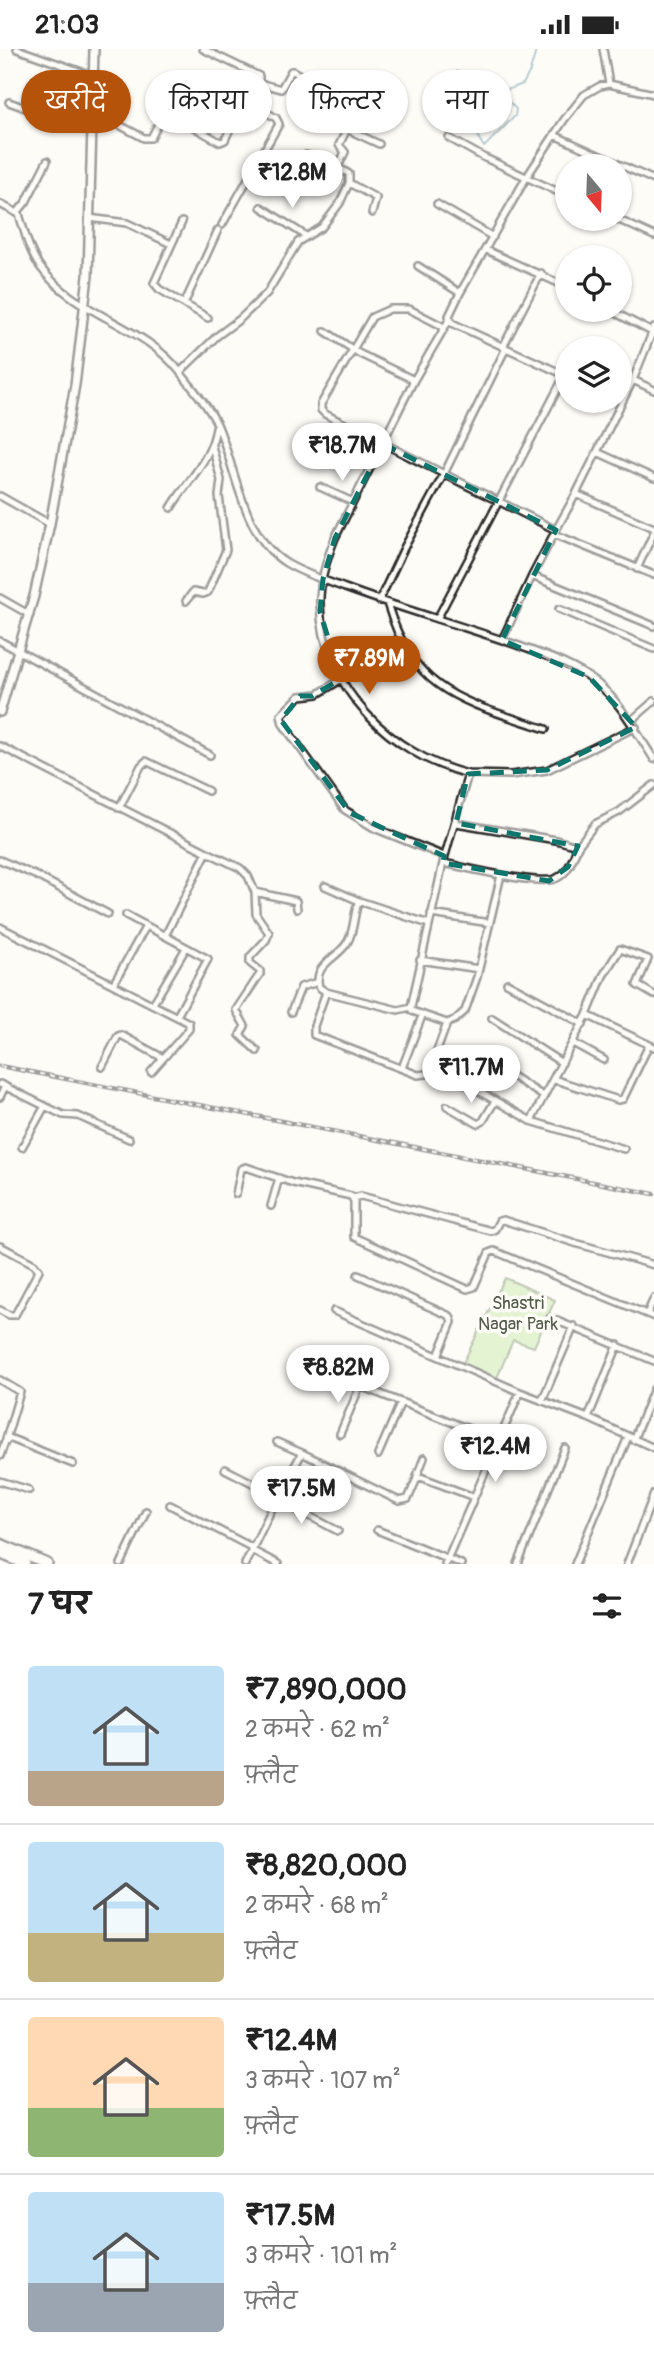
<!DOCTYPE html>
<html lang="hi">
<head>
<meta charset="utf-8">
<style>
  :root { --surface:#fff; --page:#f6f6f6; --text:#222; --muted:#767676; --line:#e0e0e0; --accent:#b45309 }
  body { margin:0; font-family:Pangolin,"Playpen Sans Deva",sans-serif; background:var(--page); color:var(--text); height:100vh; display:flex; flex-direction:column; font-size:26px; white-space:nowrap }
  * { box-sizing:border-box; margin:0 }
  p { font-size:23px; color:var(--muted) }
  .icon { flex:none; width:38px; height:38px; fill:none; stroke:currentColor; stroke-width:2; stroke-linecap:round; stroke-linejoin:round }
  .map { position:relative; height:1515px; overflow:hidden }
  .drawer { display:flex; flex-direction:column; background:var(--surface); flex:1 }
  .drawer>* { flex:none }
  .top-card { position:absolute; left:21px; top:21px; width:612px; height:63px; display:flex; gap:14px }
  .needle { width:46px; rotate:161deg }
  .buttons { position:absolute; left:555px; top:105px; display:grid; gap:14px }
  .buttons a { display:grid; place-items:center; width:77px; height:77px; border-radius:50%; background:var(--surface); box-shadow:0 2px 5px #0004; font-size:35px }
  .price { position:absolute; translate:-50% -60px; padding:0 16px; border-radius:24px; background:#fff; color:#222; font-size:23px; line-height:46px; filter:drop-shadow(0 2px 4px #0008) }
  .price::after { content:''; position:absolute; left:50%; top:42px; width:21px; height:16px; margin-left:-10px; background:inherit; clip-path:polygon(0 0,100% 0,50% 100%) }
  .price.selected { background:var(--accent); color:#fff }
  ul { padding:0; list-style:none }
  li { display:flex; align-items:center; gap:21px; height:175px; padding:0 28px }
  li+li { border-top:2px solid var(--line) }
  li span { display:grid; place-items:center; flex:none; width:196px; height:140px; border-radius:7px; color:#555 }
  li>.icon { margin-inline-start:auto }
  span .icon { width:84px; height:84px; fill:#fffc; stroke-width:1 }
  li b { font-size:30px }
  h2 { display:flex; justify-content:space-between; align-items:center; height:84px; padding:0 28px; font-size:30px }
  .pill { padding:0 24px; border-radius:32px; background:var(--surface); box-shadow:0 2px 5px #0004; font-size:24px; line-height:63px }
  .pill.selected { background:var(--accent); color:#fff }
  .status { display:flex; justify-content:space-between; align-items:center; height:49px; padding:0 35px; background:var(--surface); direction:ltr }
  .status svg { height:19px; fill:currentColor }
  .map>svg:first-child { display:block }
</style>
</head>
<body>
<div class="status"><b>21:03</b><svg viewBox="0 0 49 12"><path d="M0 12V9h3v3zM5 12V6h3v6zM10 12V3h3v9zM15 12V0h3v12zM26 1h20v11H26zM47 4h2v5h-2z"/></svg></div>
<div class="map">
<svg width="654" height="1515" viewBox="0 0 654 1515">
  <rect width="100%" height="100%" fill="#fdfcf7"/>
  <filter id="ink" filterUnits="userSpaceOnUse"><feTurbulence type="fractalNoise" baseFrequency=".0143" numOctaves="2"/><feDisplacementMap in="SourceGraphic" scale="14" xChannelSelector="R" yChannelSelector="G"/><feConvolveMatrix kernelMatrix="1 2 1 2 8 2 1 2 1" color-interpolation-filters="sRGB"/></filter>
  <g filter="url(#ink)">
    <path fill="#c6eba6" stroke="#788b68" stroke-width="2" d="M505 1229 555 1251 534 1298 513 1291 497 1329 463 1314Z"/>
    <g fill="none" stroke-linecap="round" stroke-linejoin="round">
      <path stroke="#6b95a6" stroke-width="2" d="M457 22 468 26 479 90 484 98 515 67 516 60 505 49 504 42 523 35 530 22 536 2 532 0"/>
      <defs>
        <path id="minor" d="M17 0 93 27
          M203 0 259 27V34L249 53 276 69 279 75 222 176
          M603 0 609 35
          M259 34 281 40 291 22H293L344 52 338 76 379 95
          M9 53 93 84
          M165 62 220 93 225 91 231 78
          M92 67 106 69 144 89H151L178 36
          M554 86 654 131
          M449 89 483 108 567 147
          M338 118 345 103 339 96 347 80
          M349 134 376 149 372 164
          M0 155 19 165C25 184 29 203 41 219 76 266 144 276 180 323 192 339 208 356 217 375 236 418 242 487 286 514 304 525 325 531 345 539 399 559 456 575 511 594 541 605 571 614 597 634 622 655 636 683 654 710
          M437 155 493 188
          M261 158 306 187
          M17 164 26 153 47 112
          M89 169 127 174 171 195
          M617 170 654 187
          M182 173 154 234 159 240 208 269
          M486 201 567 238
          M418 217 460 244
          M185 253 218 181
          M610 261 652 283
          M449 271 414 331 335 489C327 509 319 533 320 556 323 639 391 706 468 725
          M325 282 360 305 414 331
          M503 298 541 224
          M506 299 567 327
          M180 323 217 287 240 270 267 244 298 193 322 178 340 154 349 134V125L338 118 306 106
          M633 331 654 341
          M597 403 654 429
          M320 438 353 453
          M576 445 633 331 654 279
          M0 447 50 475
          M171 459C187 432 212 410 216 378
          M556 481 576 445 654 479
          M554 485 654 526
          M637 520 654 483
          M532 527 556 481 444 425 506 299 452 274 449 267 460 244 526 129 564 71 584 46 600 37 609 35 654 45
          M0 549 30 566
          M186 552 193 543 203 545 208 543 226 501 219 447 221 431 212 397
          M379 552 404 499 444 425 325 365 321 361V355L372 268 390 260H409L444 278
          M387 554C415 646 463 652 546 680
          M559 560 654 600
          M437 570 565 326
          M502 591 532 527 654 577
          M0 592 210 706
          M342 630 318 645 300 647 281 666 283 675 345 761 374 779 444 807
          M631 672 654 652
          M0 697 207 803 165 887
          M119 759 141 717 146 712 208 742
          M578 797 595 775 619 763 654 736
          M207 803 240 819 248 827 255 843 256 865 269 884 266 891 250 908V914L260 922V925L236 961 245 977 240 986 257 1002
          M0 811 37 827 108 865
          M443 814C464 818 541 838 557 829 569 823 573 809 578 797L556 791 456 774
          M501 826 477 928 465 962 455 971 447 974 412 962 411 958 443 814 468 725 511 726 547 721 636 678
          M325 837 359 852
          M255 843 296 852 297 860
          M431 865 490 874
          M126 866 208 910 177 967
          M0 878 189 974V980L151 1023
          M420 911 479 920
          M114 934 146 877
          M507 934 583 975
          M326 943 314 977V986L418 1026 426 1025 430 1021 447 974
          M654 946 637 936 648 910 620 900 603 927 587 966 654 998
          M153 955 186 899
          M411 958 398 961 326 943 319 938C313 915 337 910 347 894 355 882 353 864 359 852L429 875
          M291 963 301 938 318 933
          M587 966 553 1030 618 1051 623 1050 649 996
          M492 969 562 1014
          M573 994 604 1011
          M481 1007 543 1047
          M102 1018 118 987 121 986 163 1009
          M402 1019 422 967
          M553 1030 531 1072 624 1100
          M459 1031 531 1072
          M0 1035 63 1066 78 1067 129 1090
          M0 1048 5 1037
          M447 1057 478 1075 483 1072 495 1052
          M22 1098 45 1057
          M236 1145 241 1120 246 1118 293 1134 351 1147 354 1152V1188L467 1240 474 1238 489 1204 494 1202 654 1268
          M353 1149 361 1147 491 1182 495 1180 499 1172 503 1171 575 1194 654 1216
          M271 1157 279 1129
          M0 1197 34 1215 39 1221 15 1266H9L0 1261
          M358 1226 450 1267 452 1273 438 1307
          M334 1262 520 1343 588 1369 654 1399
          M647 1265 654 1249
          M550 1269 654 1312
          M335 1327 499 1392
          M0 1331 20 1343 6 1390
          M542 1352 574 1277
          M588 1369 618 1296
          M340 1385 360 1337
          M633 1391 654 1340
          M277 1393 302 1404
          M378 1406 401 1353
          M0 1407 5 1393 9 1389 73 1415
          M225 1420 278 1447
          M417 1427 424 1409
          M0 1432 29 1441
          M277 1450 338 1482
          M170 1456 253 1499
          M377 1481 461 1515
          M251 1501 278 1515
          M121 1515 146 1462
          M245 1515 278 1447 302 1404 399 1452 408 1450 418 1427 474 1448
          M445 1515 520 1343
          M518 1515 565 1399
          M575 1515 628 1388
          M627 1515 654 1445"/>
        <path id="secondary" d="M0 663 34 547 50 475 75 336 88 227 94 0"/>
        <path id="trunk" d="M0 1495 47 1515
          M0 1504 25 1515"/>
      </defs>
      <use href="#minor" stroke="#2b2b2b" stroke-width="10"/>
      <use href="#secondary" stroke="#2b2b2b" stroke-width="12"/>
      <use href="#trunk" stroke="#2b2b2b" stroke-width="14"/>
      <use href="#minor" stroke="#fdfcf7" stroke-width="5"/>
      <use href="#secondary" stroke="#fdfcf7" stroke-width="7"/>
      <use href="#trunk" stroke="#fdfcf7" stroke-width="9"/>
      <defs>
        <path id="rail" d="M0 1017 654 1145"/>
      </defs>
      <use href="#rail" stroke="#2b2b2b" stroke-width="4.5"/>
      <use href="#rail" stroke="#fdfcf7" stroke-width="2" stroke-dasharray="5" stroke-linecap="butt"/>
    </g>
  </g>
  <path d="M0 0H654V1515H0ZM383 395 556 481 502 591 589 628 636 678 547 721 468 725 456 774 578 797 568 818 549 832 443 814 444 807 350 764 281 671 300 647H312L341 630 320 563 323 530 335 489Z" fill="#fdfcf7" fill-opacity=".55" fill-rule="evenodd"/>
  <path fill="none" stroke="#0f766e" stroke-width="5" stroke-dasharray="14 9" stroke-linejoin="round" d="M383 395 556 481 502 591 589 628 636 678 547 721 468 725 456 774 578 797 568 818 549 832 443 814 444 807 350 764 281 671 300 647H312L341 630 320 563 323 530 335 489Z"/>
  <g text-anchor="middle" stroke-width="7" stroke-linejoin="round" paint-order="stroke">
    <g font-size="18" fill="#525b4a" stroke="#fdfcf7">
      <text x="518" y="1260">Shastri<tspan x="518" dy="21">Nagar Park</tspan></text>
    </g>
  </g>
</svg>
<div class="buttons">
<a><svg class="needle" viewBox="-14 -14 28 28"><path d="M0-13l5 13h-10z" fill="#e53935"/><path d="M0 13l5-13h-10z" fill="#767676"/></svg></a>
<a><svg class="icon" aria-label="locate" viewBox="0 0 24 24"><circle cx="12" cy="12" r="6"/><path d="M12 2v4M12 18v4M2 12h4M18 12h4"/></svg></a>
<a><svg class="icon" aria-label="layers" viewBox="0 0 24 24"><path d="M12 4l9 5-9 5-9-5zM3 14l9 5 9-5"/></svg></a>
</div>
<b class="price" style="left:292px;top:161px">₹12.8M</b>
<b class="price" style="left:342px;top:434px">₹18.7M</b>
<b class="price selected" style="left:369px;top:647px">₹7.89M</b>
<b class="price" style="left:471px;top:1056px">₹11.7M</b>
<b class="price" style="left:338px;top:1356px">₹8.82M</b>
<b class="price" style="left:495px;top:1435px">₹12.4M</b>
<b class="price" style="left:301px;top:1477px">₹17.5M</b>
<div class="top-card">
<a class="pill selected">खरीदें</a>
<a class="pill">किराया</a>
<a class="pill">फ़िल्टर</a>
<a class="pill">नया</a>
</div>
</div>
<section class="drawer">
<h2>7 घर<svg class="icon" aria-label="filters" viewBox="0 0 24 24"><path d="M4 7h16M4 17h16"/><circle cx="9" cy="7" r="2"/><circle cx="15" cy="17" r="2"/></svg></h2>
<ul>
<li><span style="background:linear-gradient(#bfe0f5 75%,#b9a48a 0)"><svg class="icon" aria-label="home" viewBox="0 0 24 24"><path d="M3 11l9-7 9 7M6 9v11h12V9"/></svg></span><div><b>₹7,890,000</b><p>2 कमरे · 62 m²</p><p>फ़्लैट</p></div></li>
<li><span style="background:linear-gradient(#bfe0f5 65%,#c2b280 0)"><svg class="icon" aria-label="home" viewBox="0 0 24 24"><path d="M3 11l9-7 9 7M6 9v11h12V9"/></svg></span><div><b>₹8,820,000</b><p>2 कमरे · 68 m²</p><p>फ़्लैट</p></div></li>
<li><span style="background:linear-gradient(#ffd9b3 65%,#8fb573 0)"><svg class="icon" aria-label="home" viewBox="0 0 24 24"><path d="M3 11l9-7 9 7M6 9v11h12V9"/></svg></span><div><b>₹12.4M</b><p>3 कमरे · 107 m²</p><p>फ़्लैट</p></div></li>
<li><span style="background:linear-gradient(#bfe0f5 65%,#9aa5b1 0)"><svg class="icon" aria-label="home" viewBox="0 0 24 24"><path d="M3 11l9-7 9 7M6 9v11h12V9"/></svg></span><div><b>₹17.5M</b><p>3 कमरे · 101 m²</p><p>फ़्लैट</p></div></li>
</ul>
</section>
</body>
</html>
